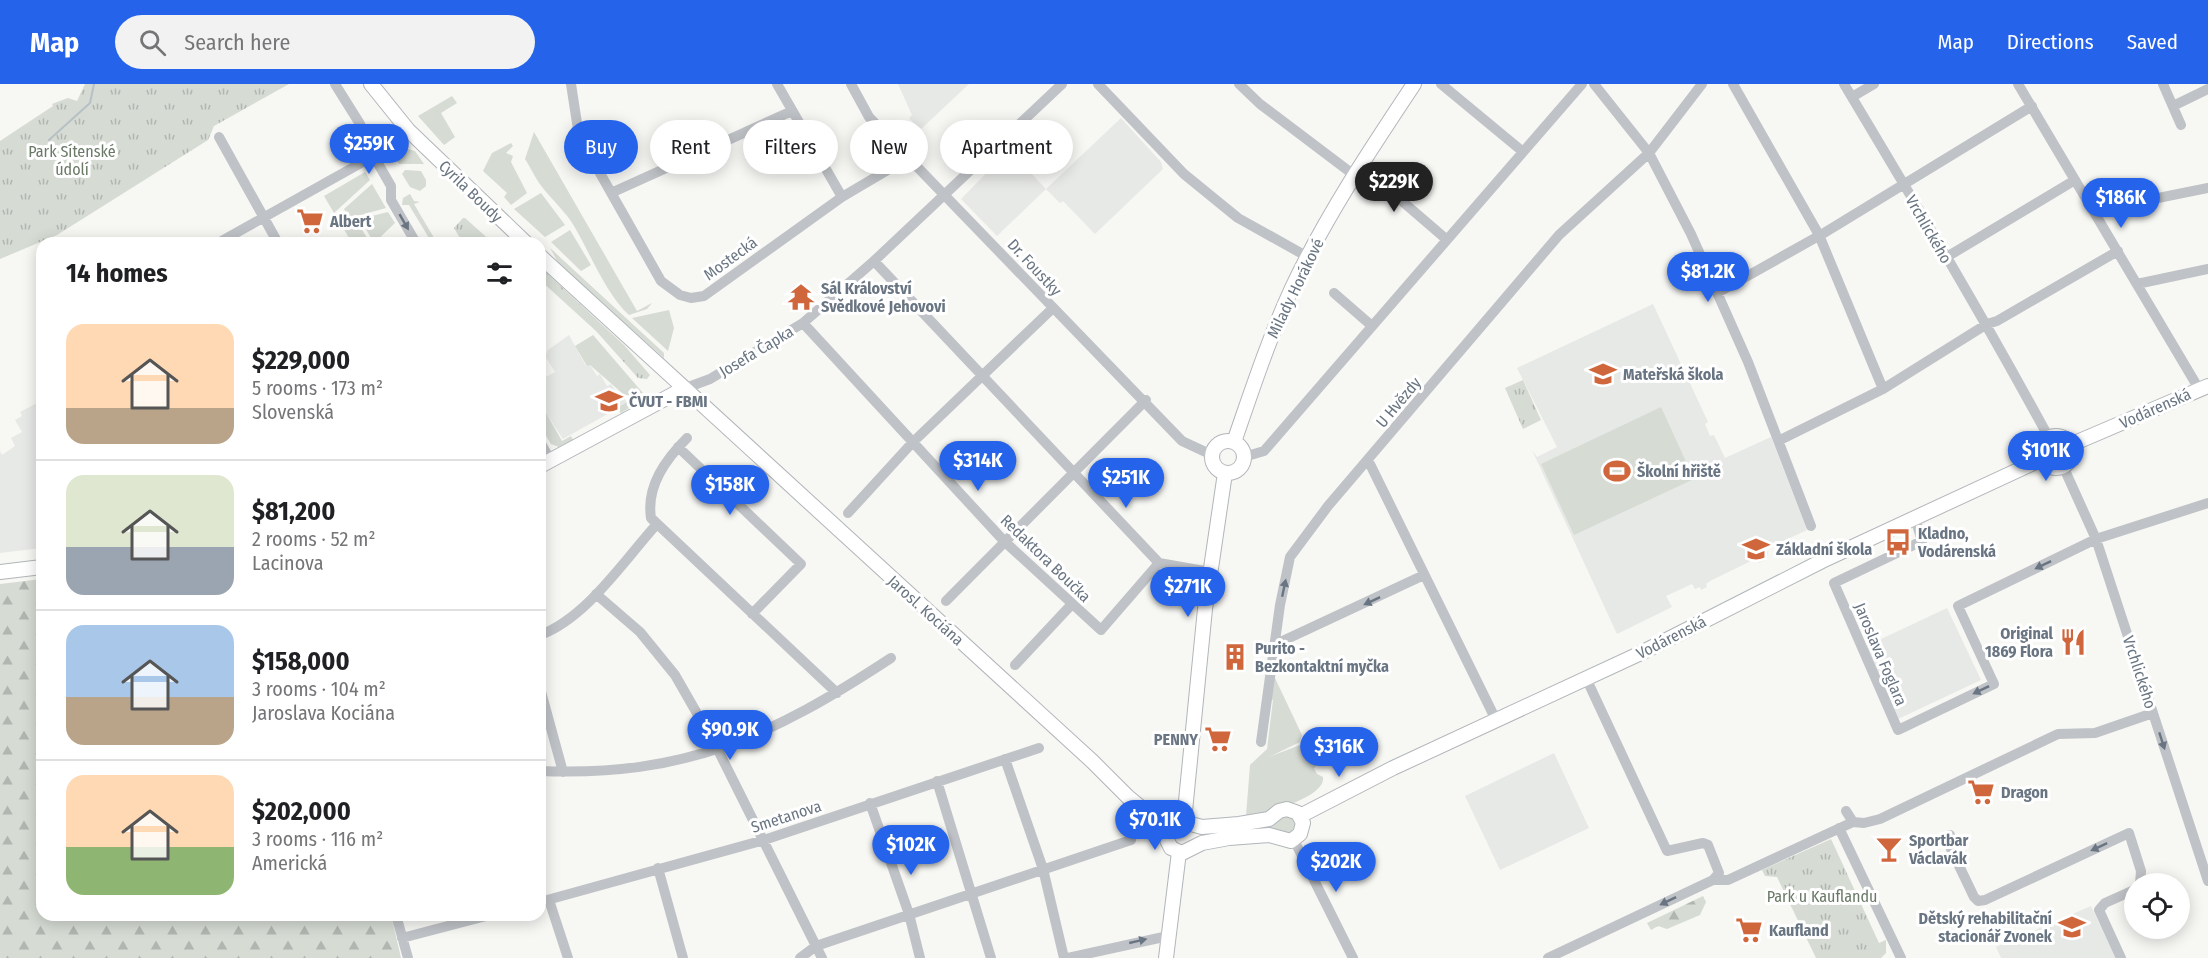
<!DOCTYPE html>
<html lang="en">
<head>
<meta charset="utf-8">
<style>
  :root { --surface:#fff; --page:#f2f2f2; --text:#202124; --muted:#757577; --line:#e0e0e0; --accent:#2563eb }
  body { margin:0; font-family:"Fira Sans Condensed",sans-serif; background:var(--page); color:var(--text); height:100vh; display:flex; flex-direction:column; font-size:22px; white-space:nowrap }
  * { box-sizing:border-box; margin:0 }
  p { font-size:20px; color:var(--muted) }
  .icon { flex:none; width:33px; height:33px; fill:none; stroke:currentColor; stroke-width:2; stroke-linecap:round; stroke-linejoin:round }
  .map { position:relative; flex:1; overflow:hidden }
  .panel { position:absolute; left:36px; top:153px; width:510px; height:684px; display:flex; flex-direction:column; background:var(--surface); border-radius:18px; box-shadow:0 3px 15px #0003 }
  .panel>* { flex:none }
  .banner { position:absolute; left:564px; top:36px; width:570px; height:54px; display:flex; gap:12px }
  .fabs { position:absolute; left:2124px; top:789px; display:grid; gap:12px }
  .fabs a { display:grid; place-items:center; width:66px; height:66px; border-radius:50%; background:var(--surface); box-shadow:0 3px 15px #0003; font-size:30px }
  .price { position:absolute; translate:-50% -51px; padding:0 14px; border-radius:21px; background:var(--accent); color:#fff; font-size:20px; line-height:39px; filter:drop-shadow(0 2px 3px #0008) }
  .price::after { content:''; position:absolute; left:50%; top:36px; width:18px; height:14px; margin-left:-9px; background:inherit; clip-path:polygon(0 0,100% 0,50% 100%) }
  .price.current { background:#222; color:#fff }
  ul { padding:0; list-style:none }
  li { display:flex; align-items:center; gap:18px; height:150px; padding:0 30px }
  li+li { border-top:2px solid var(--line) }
  li span { display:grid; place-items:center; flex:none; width:168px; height:120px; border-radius:18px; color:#555 }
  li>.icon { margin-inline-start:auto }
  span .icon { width:72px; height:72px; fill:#fffc; stroke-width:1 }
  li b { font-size:26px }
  h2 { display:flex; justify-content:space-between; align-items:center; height:72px; padding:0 30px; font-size:26px }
  .pill { padding:0 21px; border-radius:27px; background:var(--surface); box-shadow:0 3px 15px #0003; font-size:21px; line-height:54px }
  .pill.current { background:var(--accent); color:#fff }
  header { display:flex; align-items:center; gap:36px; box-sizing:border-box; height:84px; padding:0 30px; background:var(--accent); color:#fff }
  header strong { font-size:28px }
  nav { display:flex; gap:33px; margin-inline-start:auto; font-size:21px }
  .search { width:420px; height:54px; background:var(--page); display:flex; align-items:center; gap:15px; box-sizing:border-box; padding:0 21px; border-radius:33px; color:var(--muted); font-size:22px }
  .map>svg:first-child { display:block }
</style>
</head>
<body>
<header>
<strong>Map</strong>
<div class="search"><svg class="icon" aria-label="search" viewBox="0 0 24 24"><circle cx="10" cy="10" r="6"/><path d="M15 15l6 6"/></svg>Search here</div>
<nav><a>Map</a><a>Directions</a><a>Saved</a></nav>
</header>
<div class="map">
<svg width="2208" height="874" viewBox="0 0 2208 874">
  <defs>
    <pattern id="forest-firs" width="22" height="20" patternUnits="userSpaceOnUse" patternTransform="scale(1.5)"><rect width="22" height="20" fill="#d6dbd4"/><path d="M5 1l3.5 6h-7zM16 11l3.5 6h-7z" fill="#b2b6b1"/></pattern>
    <pattern id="park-tufts" width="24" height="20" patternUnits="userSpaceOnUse" patternTransform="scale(1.5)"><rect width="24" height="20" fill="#d6dbd4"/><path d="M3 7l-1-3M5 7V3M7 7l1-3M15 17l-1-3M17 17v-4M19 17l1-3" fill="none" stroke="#b2b6b1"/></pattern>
  </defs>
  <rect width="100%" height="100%" fill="#f7f7f4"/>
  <path fill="#e7e9e7" d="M898 0H969L920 46 909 34 912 31Z
    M1121 34 1161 78 1163 85 1095 150 1063 117 1060 119 1046 105 997 152 961 115 1003 72 1018 87 1024 82 1046 105Z
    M1653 220 1708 338 1705 340 1710 352 1714 351 1725 374 1771 353 1807 446 1766 465 1768 470 1763 473 1765 476 1759 479 1757 476 1751 477 1710 497 1706 500 1707 503 1701 506 1700 503 1695 505 1692 500 1666 512 1672 523 1617 550 1532 366 1537 373 1557 363 1517 284Z
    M569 251 586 282 590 281 597 292 600 290 607 302 611 300 618 311 622 310 627 319 563 355 540 320V296L555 288 545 272 548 266Z
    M42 311V464L0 469V367L2 371 15 362 11 354 22 348 15 336 22 332 20 328 41 317Z
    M1947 524 1981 596 1898 635 1862 564Z
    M1554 669 1589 744 1500 786 1465 712Z
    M2091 822 2116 874H2001L1996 863Z"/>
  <path fill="#d6dbd4" d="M452 12 457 19 441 29 455 53 444 61 418 32Z
    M534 48 637 227 652 219 647 225 629 231C606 210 590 169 574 142 566 128 552 116 542 103 535 94 531 84 525 75Z
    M511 59 513 62 506 69 513 72 511 78 527 109 511 121 504 113 507 109 483 87 492 69Z
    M400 63 415 67 424 80H399L391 67Z
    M405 86 421 87 426 96V102L420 107 410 103 402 90Z
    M365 88 370 96 334 129 324 112Z
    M372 100 386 124 350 134 344 125Z
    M541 109 565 141 545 153 514 125Z
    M410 110 414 117 420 118 414 120 437 159H432L409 121H402L403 114Z
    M388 128 395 139 374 159 360 135Z
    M357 137 370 159H352L342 142Z
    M570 146 591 181 581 187 551 158Z
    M550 164 664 269V274L559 180Z
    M669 226 674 244 668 267 632 234Z
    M593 251 643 309 640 317 621 329 616 325 630 316 590 281 587 282 575 262Z
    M1661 323 1694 395 1574 451 1541 380Z
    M546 329 562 357 571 352 573 356 559 363 551 360 540 342V332Z
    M2046 369a9 9 0 1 1 18 0a9 9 0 1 1-18 0Z
    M1274 592 1302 651 1300 658 1269 673 1300 661C1310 663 1313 672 1317 681L1314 684 1317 690 1323 693C1326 714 1262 730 1246 732L1250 681 1267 665 1273 616 1269 615Z
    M1286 732 1292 733 1296 740 1290 750 1203 754 1202 747 1277 736Z"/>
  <path fill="url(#forest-firs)" d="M42 495V831H391L401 874H0V500Z
    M1703 812 1706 818 1700 831 1667 845 1658 842 1651 846 1647 839Z"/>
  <path fill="url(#park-tufts)" d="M85 0H289L214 42 208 56 57 151 0 175V57L53 22 52 20 68 14 77 17Z
    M463 134H465L493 159H463L454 144Z
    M540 183 624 261 650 291 647 295 638 294 596 247 540 196Z
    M1523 296 1541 336 1523 345 1505 304Z
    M1831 755 1879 859 1886 856V869L1881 874H1816L1777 793 1765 792 1762 786Z"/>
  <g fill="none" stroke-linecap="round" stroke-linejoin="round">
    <path stroke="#b7c0c5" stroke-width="2" d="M49 56 90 19 94 0"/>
    <defs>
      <path id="secondary" d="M371 0 408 46 526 159
        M540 172 1093 678 1128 713 1168 746
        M2040 368a16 16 0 1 1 32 0a16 16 0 1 1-32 0Z
        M1212 373a16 16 0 1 1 32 0a16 16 0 1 1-32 0Z
        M1234 358C1252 306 1269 254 1292 204 1326 132 1370 66 1414 0
        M2070 361 2208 302
        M540 382 683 305
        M0 488 42 483
        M1287 725 1298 729 1303 739 1300 750 1291 757 1269 751 1229 754 1202 759 1182 769 1171 764 1167 756 1170 744 1180 737 1202 743 1239 740 1269 735 1279 727Z
        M1300 732 1393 684 1641 569 1822 477 2042 375
        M1184 737 1205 525 1225 389
        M1166 874 1179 768"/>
    </defs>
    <use href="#secondary" stroke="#b1b6ba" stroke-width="16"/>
    <path stroke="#bfc2c6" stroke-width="10" d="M335 0 360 40 369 64 391 102V116L416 159
      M571 0 579 52 661 197 680 211 691 214 704 212 842 113 908 74
      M777 0 842 113
      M851 0 869 33 1182 357 1212 371
      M1098 0 1184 90 1238 134 1308 173
      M1239 0 1260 20 1354 91
      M1441 0 1522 67
      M1594 0 1649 69 1691 150 1748 278 1811 442
      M1733 0 1819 151 1883 305
      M1844 0C1914 117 1984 234 2049 354
      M2018 0 2199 305
      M2163 0 2181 41
      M1852 13 1874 0
      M2173 22 2208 5
      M219 53 278 159
      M1360 81 1446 155
      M611 109 792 27
      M2094 127 2208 104
      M218 159 361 79 408 46
      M1945 174 2075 96
      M874 177 1159 479
      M2137 200 2208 185
      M1719 208 1824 149 2032 22
      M1334 209 1372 242
      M803 239 1004 457 1101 546 1159 479
      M683 305 710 295 803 239 874 177 1062 0
      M687 354C666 375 646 402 651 434L837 609
      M1780 356 1883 305 1987 240 1997 237 2118 167
      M540 358 551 377
      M678 363 801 480 752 530
      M1244 373 1264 367 1582 0
      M1368 376 1496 636
      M2063 382 2096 455 2208 797
      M848 429 912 359 1053 224
      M1915 434 1922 457 1834 499 1898 646 1994 600 1958 522 2096 455 2208 419
      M1159 479 1210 488
      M596 510 640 548 675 591 718 666 822 874
      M946 517 1146 316
      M540 551C586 534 623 478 656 441
      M1274 561 1424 491
      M1015 581 1072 520
      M540 604 563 688
      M1261 658 1280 521 1290 473 1328 422 1559 151 1649 69 1702 0
      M1005 675 1043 785 1064 874
      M540 687C686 693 772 652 891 574
      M937 697 991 874
      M870 719 909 830 920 874
      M1853 738 1864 739 1880 735 2058 650 2095 649 2153 629
      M1839 744 1901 874
      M1950 751 1951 765 1974 813 1978 817 1985 816 2129 749 2141 787 2140 800
      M1294 756 1353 874
      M658 784 683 874
      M1713 796H1728L1853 738 1846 727
      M549 816 568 874
      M540 818 764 756 1039 664
      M396 831 408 874
      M402 854 490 831
      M800 874 816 862 1131 756
      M1068 874 1168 852
      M1548 874 1713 796 1719 789 1708 761 1703 759 1667 767 1586 594
      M2121 874 2099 826 2105 819 2134 806"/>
    <use href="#secondary" stroke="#fff" stroke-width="14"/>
  </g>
  <defs><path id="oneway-solid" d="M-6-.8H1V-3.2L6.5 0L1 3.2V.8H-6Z" transform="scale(1.5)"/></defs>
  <g fill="#697582">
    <use href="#oneway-solid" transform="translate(404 138) rotate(60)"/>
    <use href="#oneway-solid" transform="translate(2043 481) rotate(154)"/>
    <use href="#oneway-solid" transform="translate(1284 504) rotate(-78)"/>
    <use href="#oneway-solid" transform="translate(1372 517) rotate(155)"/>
    <use href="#oneway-solid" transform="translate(1981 606) rotate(154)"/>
    <use href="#oneway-solid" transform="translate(2162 657) rotate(72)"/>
    <use href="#oneway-solid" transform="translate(2099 763) rotate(155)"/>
    <use href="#oneway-solid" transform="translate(1668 817) rotate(154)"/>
    <use href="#oneway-solid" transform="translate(1138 857) rotate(-13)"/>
  </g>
  <defs>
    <symbol id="supermarket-bare" viewBox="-9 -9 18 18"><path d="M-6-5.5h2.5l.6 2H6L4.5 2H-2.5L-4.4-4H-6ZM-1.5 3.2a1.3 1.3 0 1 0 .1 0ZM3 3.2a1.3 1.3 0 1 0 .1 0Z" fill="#d0663b" stroke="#fff" stroke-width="2.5" paint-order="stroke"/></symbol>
    <symbol id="temple-bare" viewBox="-9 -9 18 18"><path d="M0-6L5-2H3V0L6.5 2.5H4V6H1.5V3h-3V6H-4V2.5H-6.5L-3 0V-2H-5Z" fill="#d0663b" stroke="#fff" stroke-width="2.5" paint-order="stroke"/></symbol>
    <symbol id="school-bare" viewBox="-9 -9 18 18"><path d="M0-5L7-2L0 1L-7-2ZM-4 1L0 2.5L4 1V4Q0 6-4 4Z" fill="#d0663b" stroke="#fff" stroke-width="2.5" paint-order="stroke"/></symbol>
    <symbol id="university-bare" viewBox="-9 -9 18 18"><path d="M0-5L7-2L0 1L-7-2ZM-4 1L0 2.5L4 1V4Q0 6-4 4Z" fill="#d0663b" stroke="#fff" stroke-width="2.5" paint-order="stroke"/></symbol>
    <symbol id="stadium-bare" viewBox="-9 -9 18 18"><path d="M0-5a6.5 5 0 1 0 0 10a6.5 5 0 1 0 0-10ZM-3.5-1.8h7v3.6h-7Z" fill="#d0663b" stroke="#fff" stroke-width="2.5" paint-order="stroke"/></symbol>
    <symbol id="bus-bare" viewBox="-9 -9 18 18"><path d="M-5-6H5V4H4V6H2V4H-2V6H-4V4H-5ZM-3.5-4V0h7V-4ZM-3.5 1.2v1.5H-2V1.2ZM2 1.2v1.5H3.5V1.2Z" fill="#d0663b" stroke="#fff" stroke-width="2.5" paint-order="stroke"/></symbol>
    <symbol id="restaurant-bare" viewBox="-9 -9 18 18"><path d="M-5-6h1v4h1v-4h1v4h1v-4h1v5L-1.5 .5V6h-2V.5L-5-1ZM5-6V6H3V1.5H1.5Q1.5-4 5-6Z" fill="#d0663b" stroke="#fff" stroke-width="2.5" paint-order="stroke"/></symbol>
    <symbol id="building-bare" viewBox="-9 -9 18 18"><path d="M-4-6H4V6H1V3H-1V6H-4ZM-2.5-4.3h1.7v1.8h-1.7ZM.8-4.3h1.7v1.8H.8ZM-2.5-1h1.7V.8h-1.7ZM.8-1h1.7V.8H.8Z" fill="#d0663b" stroke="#fff" stroke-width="2.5" paint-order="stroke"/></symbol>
    <symbol id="bar-bare" viewBox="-9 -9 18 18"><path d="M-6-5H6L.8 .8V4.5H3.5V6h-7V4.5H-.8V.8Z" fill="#d0663b" stroke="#fff" stroke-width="2.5" paint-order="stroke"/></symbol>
  </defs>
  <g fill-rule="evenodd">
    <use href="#supermarket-bare" x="291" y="118" width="38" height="38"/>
    <use href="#temple-bare" x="782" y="194" width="38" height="38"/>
    <use href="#school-bare" x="1584" y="271" width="38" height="38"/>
    <use href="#university-bare" x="590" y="298" width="38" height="38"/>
    <use href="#stadium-bare" x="1598" y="368" width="38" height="38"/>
    <use href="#bus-bare" x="1879" y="439" width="38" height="38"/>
    <use href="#school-bare" x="1737" y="446" width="38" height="38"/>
    <use href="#restaurant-bare" x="2054" y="539" width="38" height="38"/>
    <use href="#building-bare" x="1216" y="554" width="38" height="38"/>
    <use href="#supermarket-bare" x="1199" y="636" width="38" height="38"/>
    <use href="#supermarket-bare" x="1962" y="689" width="38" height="38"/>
    <use href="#bar-bare" x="1870" y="746" width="38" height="38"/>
    <use href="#school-bare" x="2053" y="824" width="38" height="38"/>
    <use href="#supermarket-bare" x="1730" y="827" width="38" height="38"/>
  </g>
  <g text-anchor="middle" stroke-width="6" stroke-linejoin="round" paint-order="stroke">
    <g font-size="16" fill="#6a7a67" stroke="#fff">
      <text x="72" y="73">Park Sítenské<tspan x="72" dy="18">údolí</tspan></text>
      <text x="1822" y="818">Park u Kauflandu</text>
    </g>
    <g font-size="16" fill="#697582" stroke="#fff">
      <text transform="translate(471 107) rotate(44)" y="6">Cyrila Boudy</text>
      <text transform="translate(1929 145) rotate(60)" y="6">Vrchlického</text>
      <text transform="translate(730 174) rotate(-36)" y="6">Mostecká</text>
      <text transform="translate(1035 183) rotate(47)" y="6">Dr. Foustky</text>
      <text transform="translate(1295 204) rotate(-64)" y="6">Milady Horákové</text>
      <text transform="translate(756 267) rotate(-31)" y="6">Josefa Čapka</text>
      <text transform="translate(1398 318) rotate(-50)" y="6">U Hvězdy</text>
      <text transform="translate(2155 324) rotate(-24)" y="6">Vodárenská</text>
      <text transform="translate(1046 474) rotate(44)" y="6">Redaktora Boučka</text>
      <text transform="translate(926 526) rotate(42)" y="6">Jarosl. Kociána</text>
      <text transform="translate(1671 553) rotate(-27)" y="6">Vodárenská</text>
      <text transform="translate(1881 570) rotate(67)" y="6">Jaroslava Foglara</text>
      <text transform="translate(2140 588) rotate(72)" y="6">Vrchlického</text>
      <text transform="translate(786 732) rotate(-18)" y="6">Smetanova</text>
    </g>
    <g font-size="16" font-weight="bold" fill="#697582" stroke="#fff" text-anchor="start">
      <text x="330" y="143">Albert</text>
      <text x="821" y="210">Sál Království<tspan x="821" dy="18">Svědkové Jehovovi</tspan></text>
      <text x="1623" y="296">Mateřská škola</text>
      <text x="629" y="323">ČVUT - FBMI</text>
      <text x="1637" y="393">Školní hřiště</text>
      <text x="1918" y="455">Kladno,<tspan x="1918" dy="18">Vodárenská</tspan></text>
      <text x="1776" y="471">Základní škola</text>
      <text x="2053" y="555" text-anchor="end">Original<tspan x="2053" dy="18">1869 Flora</tspan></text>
      <text x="1255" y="570">Purito -<tspan x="1255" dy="18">Bezkontaktní myčka</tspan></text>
      <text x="1198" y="661" text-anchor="end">PENNY</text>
      <text x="2001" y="714">Dragon</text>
      <text x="1909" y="762">Sportbar<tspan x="1909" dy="18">Václavák</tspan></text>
      <text x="2052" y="840" text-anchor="end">Dětský rehabilitační<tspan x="2052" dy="18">stacionář Zvonek</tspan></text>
      <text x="1769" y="852">Kaufland</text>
    </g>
  </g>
</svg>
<div class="fabs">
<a><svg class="icon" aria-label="locate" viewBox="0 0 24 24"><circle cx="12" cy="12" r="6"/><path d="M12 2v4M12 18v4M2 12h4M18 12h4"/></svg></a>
</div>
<b class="price" style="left:369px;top:91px">$259K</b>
<b class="price current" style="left:1394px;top:129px">$229K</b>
<b class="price" style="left:2121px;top:145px">$186K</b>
<b class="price" style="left:1708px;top:219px">$81.2K</b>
<b class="price" style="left:2046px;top:398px">$101K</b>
<b class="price" style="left:978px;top:408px">$314K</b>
<b class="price" style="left:1126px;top:425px">$251K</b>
<b class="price" style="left:730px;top:432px">$158K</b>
<b class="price" style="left:1188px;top:534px">$271K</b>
<b class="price" style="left:730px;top:677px">$90.9K</b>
<b class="price" style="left:1339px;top:694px">$316K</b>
<b class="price" style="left:1155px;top:767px">$70.1K</b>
<b class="price" style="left:911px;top:792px">$102K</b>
<b class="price" style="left:1336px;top:809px">$202K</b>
<div class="banner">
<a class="pill current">Buy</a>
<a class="pill">Rent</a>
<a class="pill">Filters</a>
<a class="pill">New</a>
<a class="pill">Apartment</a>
</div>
<section class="panel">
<h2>14 homes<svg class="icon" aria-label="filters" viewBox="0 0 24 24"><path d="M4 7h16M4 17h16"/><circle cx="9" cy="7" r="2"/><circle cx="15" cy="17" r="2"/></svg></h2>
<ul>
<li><span style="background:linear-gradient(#ffd9b3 70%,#b9a48a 0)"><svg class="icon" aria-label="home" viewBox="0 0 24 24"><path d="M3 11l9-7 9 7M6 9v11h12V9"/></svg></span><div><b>$229,000</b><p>5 rooms · 173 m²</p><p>Slovenská</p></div></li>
<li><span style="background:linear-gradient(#dfe7d0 60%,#9aa5b1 0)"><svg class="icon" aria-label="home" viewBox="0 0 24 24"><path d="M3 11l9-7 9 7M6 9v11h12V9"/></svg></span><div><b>$81,200</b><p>2 rooms · 52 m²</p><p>Lacinova</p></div></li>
<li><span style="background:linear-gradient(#a9c7e8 60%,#b9a48a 0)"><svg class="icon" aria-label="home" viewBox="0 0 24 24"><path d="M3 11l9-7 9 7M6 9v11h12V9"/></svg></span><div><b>$158,000</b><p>3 rooms · 104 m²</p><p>Jaroslava Kociána</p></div></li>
<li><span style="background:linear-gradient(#ffd9b3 60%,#8fb573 0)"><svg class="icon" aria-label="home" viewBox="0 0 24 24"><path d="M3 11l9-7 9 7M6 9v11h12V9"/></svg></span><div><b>$202,000</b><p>3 rooms · 116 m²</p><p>Americká</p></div></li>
</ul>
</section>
</div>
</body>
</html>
